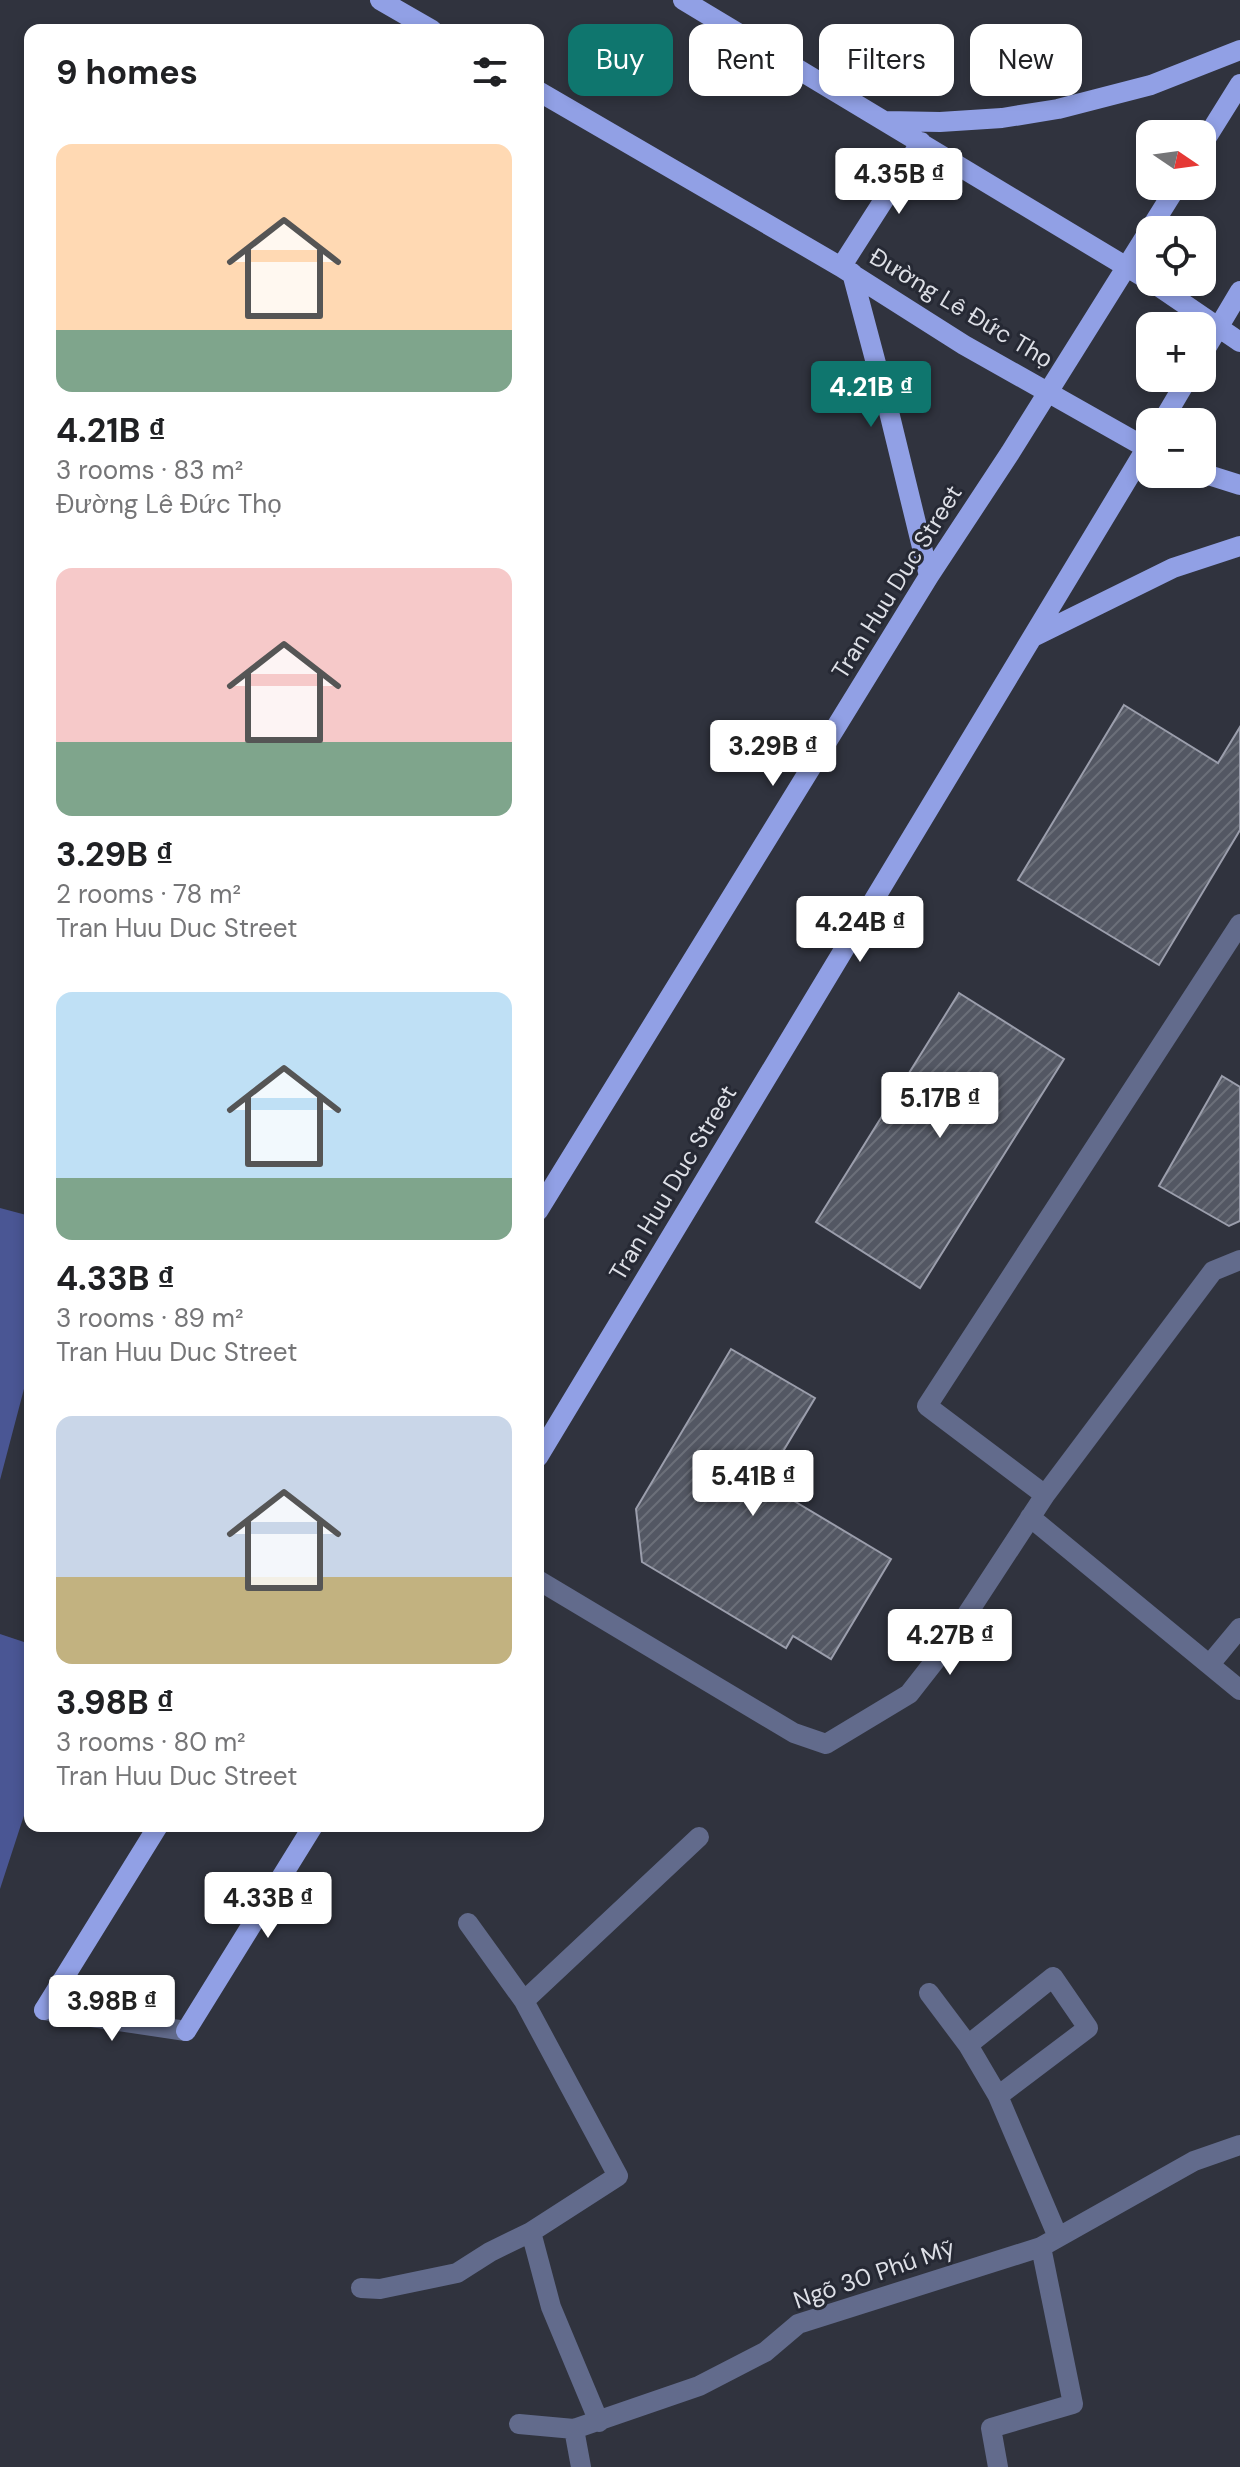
<!DOCTYPE html>
<html lang="en">
<head>
<meta charset="utf-8">
<style>
  :root { --surface:#fff; --page:#f6f6f6; --text:#202124; --muted:#757577; --accent:#0f766e }
  body { margin:0; font-family:"DM Sans",sans-serif; background:var(--page); color:var(--text); height:100vh; display:flex; flex-direction:column; font-size:30px; white-space:nowrap }
  * { box-sizing:border-box; margin:0 }
  p { font-size:26px; color:var(--muted) }
  .icon { flex:none; width:44px; height:44px; fill:none; stroke:currentColor; stroke-width:2; stroke-linecap:round; stroke-linejoin:round }
  .map { position:relative; flex:1; overflow:hidden }
  .drawer { position:absolute; left:24px; top:24px; width:520px; height:1808px; display:flex; flex-direction:column; background:var(--surface); border-radius:16px; box-shadow:0 4px 12px #0003 }
  .drawer>* { flex:none }
  .hud { position:absolute; left:568px; top:24px; width:552px; height:72px; display:flex; gap:16px }
  .needle { width:52px; rotate:103deg }
  .buttons { position:absolute; left:1136px; top:120px; display:grid; gap:16px }
  .buttons a { display:grid; place-items:center; width:80px; height:80px; border-radius:16px; background:var(--surface); box-shadow:0 4px 12px #0003; font-size:40px }
  .price { position:absolute; translate:-50% -68px; padding:0 18px; border-radius:8px; background:#fff; color:#222; font-size:26px; line-height:52px; filter:drop-shadow(0 2px 4px #0008) }
  .price::after { content:''; position:absolute; left:50%; top:48px; width:24px; height:18px; margin-left:-12px; background:inherit; clip-path:polygon(0 0,100% 0,50% 100%) }
  .price.on { background:var(--accent); color:#fff }
  ul { padding:0; list-style:none }
  li { display:grid; align-content:center; gap:16px; height:424px; padding:0 32px }
  li span { display:grid; place-items:center; height:248px; border-radius:16px; color:#555 }
  li>.icon { margin-inline-start:auto }
  span .icon { width:144px; height:144px; fill:#fffc; stroke-width:1 }
  li b { font-size:34px }
  h2 { display:flex; justify-content:space-between; align-items:center; height:96px; padding:0 32px; font-size:34px }
  .pill { padding:0 28px; border-radius:16px; background:var(--surface); box-shadow:0 4px 12px #0003; font-size:28px; line-height:72px }
  .pill.on { background:var(--accent); color:#fff }
  .map>svg:first-child { display:block }
</style>
</head>
<body>
<div class="map">
<svg width="1240" height="2467" viewBox="0 0 1240 2467">
  <defs>
    <pattern id="building-hatch" width="6" height="6" patternUnits="userSpaceOnUse" patternTransform="scale(2)"><rect width="6" height="6" fill="#535763"/><path d="M-1 1l2-2M0 6l6-6M5 7l2-2" fill="none" stroke="#6b6f79"/></pattern>
  </defs>
  <rect width="100%" height="100%" fill="#30333e"/>
  <path fill="#4a5694" d="M0 1208 30 1216V1366L0 1480Z
    M0 1634 30 1644V1797L0 1889Z"/>
  <path fill="url(#building-hatch)" stroke="#9b9eac" stroke-width="2" d="M1124 705 1218 763 1240 727V830L1159 965 1018 880Z
    M959 993 1064 1059 920 1288 816 1222Z
    M1222 1076 1240 1087V1221L1229 1226 1159 1186Z
    M731 1349 815 1398 764 1483 891 1559 831 1659 793 1636 786 1648 642 1562 636 1509Z"/>
  <g fill="none" stroke-linecap="round" stroke-linejoin="round">
    <path stroke="#626b8c" stroke-width="20" d="M1045 1495 927 1406 1240 924
      M1030 1517 1240 1690
      M538 1580 794 1733 826 1744 909 1694 945 1648 1045 1495 1213 1271 1240 1260
      M1210 1664 1240 1628
      M468 1923 524 2001 618 2176 531 2232 551 2307 599 2422
      M929 1993 968 2045 998 2096 1058 2237
      M524 2001 699 1837
      M44 2010 186 2031
      M968 2045 1053 1977 1088 2028 998 2096
      M361 2288 380 2289 457 2273 490 2252 531 2232
      M519 2424 574 2429 699 2386 765 2352 798 2324 1041 2247 1194 2161 1240 2145
      M574 2429 581 2467
      M998 2467 991 2428 1073 2404 1041 2247"/>
    <path stroke="#91a0e5" stroke-width="20" d="M380 0 432 30
      M683 0 1150 281
      M538 91 841 267 964 345 1150 450
      M886 121 940 122 1002 118 1058 109 1151 85 1240 50
      M1202 145 1240 84
      M841 267 921 142
      M852 273 890 416 929 576
      M1152 282 1240 342
      M1202 355 1240 291
      M1162 422 1188 378
      M1202 473 1240 485
      M1033 637 1173 568 1240 546
      M538 1211 929 576 1010 453 1177 186
      M538 1457 1150 442
      M44 2010 158 1826
      M186 2031 313 1826"/>
  </g>
  <g text-anchor="middle" stroke-width="6" stroke-linejoin="round" paint-order="stroke">
    <g font-size="24" fill="#dddfe6" stroke="#262934">
      <text transform="translate(961 308) rotate(31)" y="8">Đường Lê Đức Thọ</text>
      <text transform="translate(897 582) rotate(-58)" y="8">Tran Huu Duc Street</text>
      <text transform="translate(673 1183) rotate(-59)" y="8">Tran Huu Duc Street</text>
      <text transform="translate(874 2274) rotate(-19)" y="8">Ngõ 30 Phú Mỹ</text>
    </g>
  </g>
</svg>
<div class="buttons">
<a><svg class="needle" viewBox="-14 -14 28 28"><path d="M0-13l5 13h-10z" fill="#e53935"/><path d="M0 13l5-13h-10z" fill="#757577"/></svg></a>
<a><svg class="icon" aria-label="locate" viewBox="0 0 24 24"><circle cx="12" cy="12" r="6"/><path d="M12 2v4M12 18v4M2 12h4M18 12h4"/></svg></a>
<a>+</a>
<a>−</a>
</div>
<b class="price" style="left:899px;top:216px">4.35B ₫</b>
<b class="price on" style="left:871px;top:429px">4.21B ₫</b>
<b class="price" style="left:773px;top:788px">3.29B ₫</b>
<b class="price" style="left:860px;top:964px">4.24B ₫</b>
<b class="price" style="left:940px;top:1140px">5.17B ₫</b>
<b class="price" style="left:753px;top:1518px">5.41B ₫</b>
<b class="price" style="left:950px;top:1677px">4.27B ₫</b>
<b class="price" style="left:268px;top:1940px">4.33B ₫</b>
<b class="price" style="left:112px;top:2043px">3.98B ₫</b>
<div class="hud">
<a class="pill on">Buy</a>
<a class="pill">Rent</a>
<a class="pill">Filters</a>
<a class="pill">New</a>
</div>
<section class="drawer">
<h2>9 homes<svg class="icon" aria-label="filters" viewBox="0 0 24 24"><path d="M4 7h16M4 17h16"/><circle cx="9" cy="7" r="2"/><circle cx="15" cy="17" r="2"/></svg></h2>
<ul>
<li><span style="background:linear-gradient(#ffd9b3 75%,#7fa58c 0)"><svg class="icon" aria-label="home" viewBox="0 0 24 24"><path d="M3 11l9-7 9 7M6 9v11h12V9"/></svg></span><div><b>4.21B ₫</b><p>3 rooms · 83 m²</p><p>Đường Lê Đức Thọ</p></div></li>
<li><span style="background:linear-gradient(#f6c9c9 70%,#7fa58c 0)"><svg class="icon" aria-label="home" viewBox="0 0 24 24"><path d="M3 11l9-7 9 7M6 9v11h12V9"/></svg></span><div><b>3.29B ₫</b><p>2 rooms · 78 m²</p><p>Tran Huu Duc Street</p></div></li>
<li><span style="background:linear-gradient(#bfe0f5 75%,#7fa58c 0)"><svg class="icon" aria-label="home" viewBox="0 0 24 24"><path d="M3 11l9-7 9 7M6 9v11h12V9"/></svg></span><div><b>4.33B ₫</b><p>3 rooms · 89 m²</p><p>Tran Huu Duc Street</p></div></li>
<li><span style="background:linear-gradient(#c9d6e8 65%,#c2b280 0)"><svg class="icon" aria-label="home" viewBox="0 0 24 24"><path d="M3 11l9-7 9 7M6 9v11h12V9"/></svg></span><div><b>3.98B ₫</b><p>3 rooms · 80 m²</p><p>Tran Huu Duc Street</p></div></li>
</ul>
</section>
</div>
</body>
</html>
